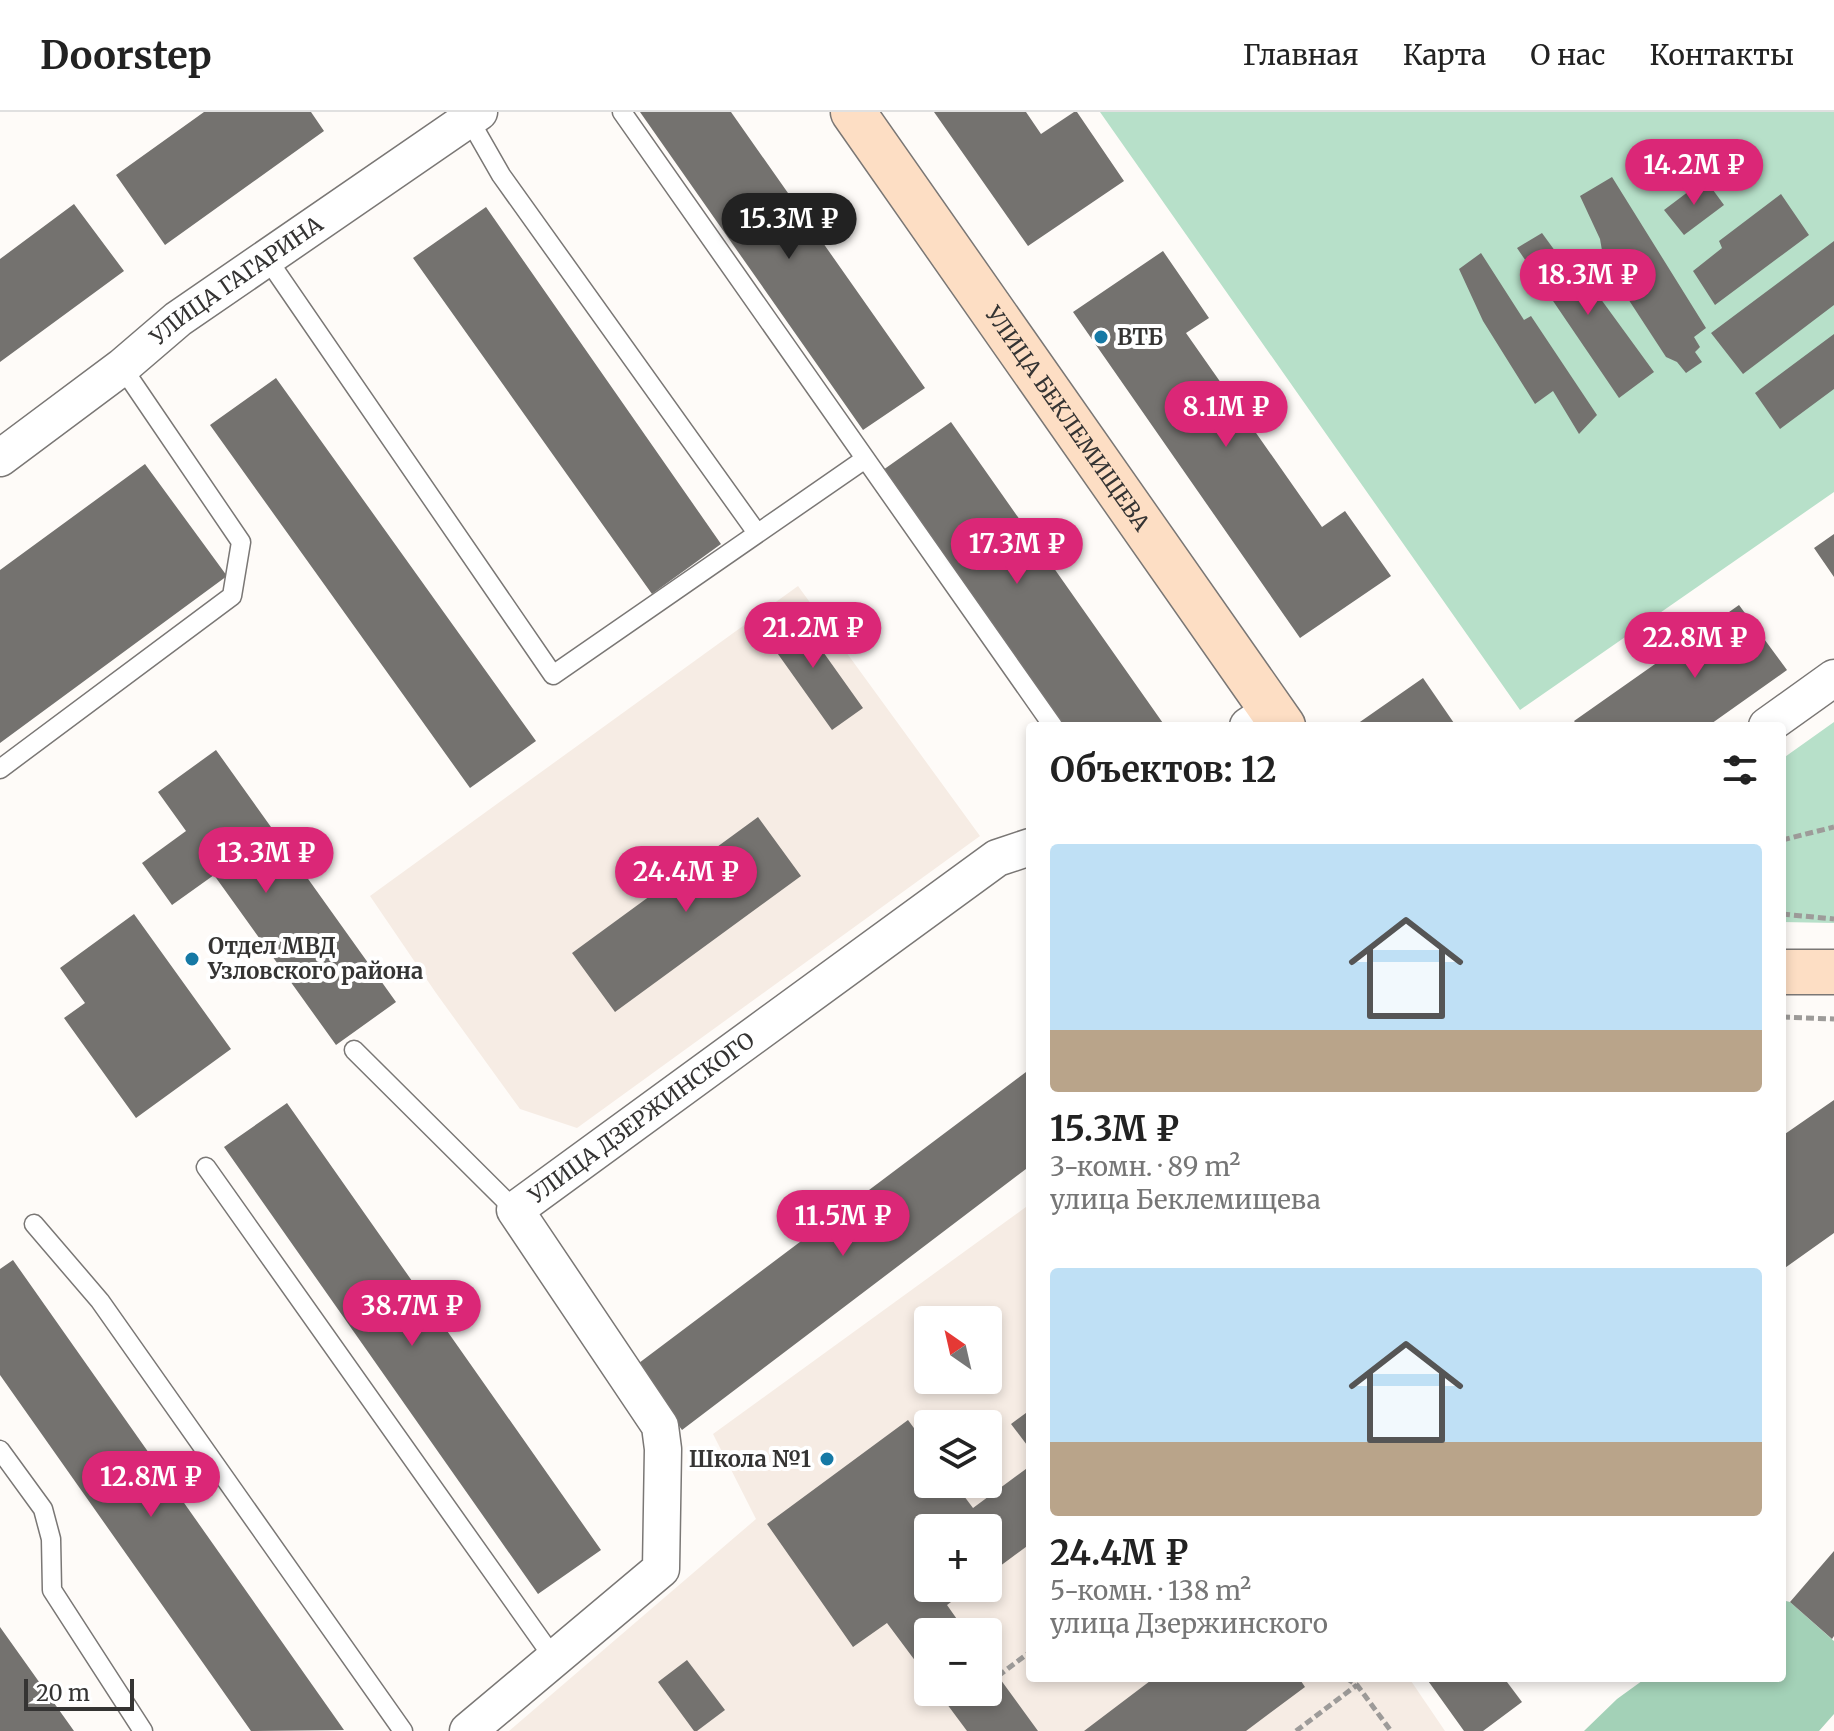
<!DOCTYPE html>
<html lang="ru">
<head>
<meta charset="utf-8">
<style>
  :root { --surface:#fff; --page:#f6f6f6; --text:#222; --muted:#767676; --line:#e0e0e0; --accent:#db2777 }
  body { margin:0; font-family:Merriweather,serif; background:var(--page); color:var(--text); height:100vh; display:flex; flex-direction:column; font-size:30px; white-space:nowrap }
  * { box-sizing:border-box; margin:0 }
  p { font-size:26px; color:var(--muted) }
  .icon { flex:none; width:44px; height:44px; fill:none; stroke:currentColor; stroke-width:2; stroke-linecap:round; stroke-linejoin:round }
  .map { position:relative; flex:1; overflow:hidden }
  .details { position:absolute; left:1026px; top:610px; width:760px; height:960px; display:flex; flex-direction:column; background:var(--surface); border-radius:8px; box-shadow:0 4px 12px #0003 }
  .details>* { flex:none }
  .needle { width:52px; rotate:326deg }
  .fabs { position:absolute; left:914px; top:1194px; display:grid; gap:16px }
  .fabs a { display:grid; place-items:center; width:88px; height:88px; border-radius:8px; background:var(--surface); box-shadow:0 4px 12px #0003; font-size:40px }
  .scale { position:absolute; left:24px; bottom:20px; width:110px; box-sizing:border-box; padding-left:8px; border:4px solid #353433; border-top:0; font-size:22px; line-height:28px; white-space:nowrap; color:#353433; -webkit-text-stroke:6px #fff; paint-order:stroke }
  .price { position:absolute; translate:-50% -68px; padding:0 18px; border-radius:28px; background:var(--accent); color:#fff; font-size:26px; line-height:52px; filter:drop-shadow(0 2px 4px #0008) }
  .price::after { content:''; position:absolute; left:50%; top:48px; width:24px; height:18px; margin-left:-12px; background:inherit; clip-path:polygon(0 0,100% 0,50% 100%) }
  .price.active { background:#222; color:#fff }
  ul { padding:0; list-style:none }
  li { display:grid; align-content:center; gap:16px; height:424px; padding:0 24px }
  li span { display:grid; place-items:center; height:248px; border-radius:8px; color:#555 }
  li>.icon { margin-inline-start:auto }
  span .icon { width:144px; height:144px; fill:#fffc; stroke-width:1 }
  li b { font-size:34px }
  h2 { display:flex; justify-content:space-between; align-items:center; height:96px; padding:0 24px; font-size:34px }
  header { display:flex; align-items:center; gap:48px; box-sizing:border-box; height:112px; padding:0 40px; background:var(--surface); border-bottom:2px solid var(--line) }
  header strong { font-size:38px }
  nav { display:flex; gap:44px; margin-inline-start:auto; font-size:28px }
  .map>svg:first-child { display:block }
</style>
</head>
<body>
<header>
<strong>Doorstep</strong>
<nav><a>Главная</a><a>Карта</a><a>О нас</a><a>Контакты</a></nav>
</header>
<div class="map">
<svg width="1834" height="1619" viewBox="0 0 1834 1619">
  <rect width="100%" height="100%" fill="#fefbf8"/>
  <path fill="#f6ece4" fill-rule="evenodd" d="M798 474 980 724 577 1016 520 997 436 881 370 784Z
    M1030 1092V1566H1409L1445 1619H509L756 1407 713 1322ZM928 1208H988V1268H928ZM928 1312H988V1372H928ZM928 1416H988V1476H928ZM928 1520H988V1580H928Z"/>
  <path fill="#b7e0c9" d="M1100 0H1834V380L1520 598Z
    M1834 610V811L1782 810V647Z"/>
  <path fill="#a3d1b7" d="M1782 1488 1790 1490 1834 1529V1602L1819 1619H1584L1617 1587 1646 1566H1782Z"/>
  <path fill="#74726f" d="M204 0H311L324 19 165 133 116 63Z
    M640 0H731L925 276 863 318Z
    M934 0H1026L1041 22 1074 0H1077L1124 69 1028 134Z
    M1612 65 1706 216 1694 225 1700 235 1695 240 1702 250 1686 261 1677 250 1666 245 1604 150 1600 127 1580 84Z
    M1705 67 1724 93 1684 123 1664 98Z
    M1781 82 1809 123 1715 193 1693 159 1722 136 1719 129Z
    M74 92 124 159 0 250V147Z
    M486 95 721 432 652 482 413 146Z
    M1542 121 1566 154 1576 153 1654 260 1619 286 1517 136Z
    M1834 129V193L1743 262 1711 221Z
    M1163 139 1209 206 1186 221 1322 415 1345 399 1391 464 1300 526 1073 200Z
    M1481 141 1524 208 1531 204 1597 303 1579 322 1553 279 1535 292 1483 209 1459 157Z
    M1834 222V277L1780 317 1755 281Z
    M276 266 536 629 470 676 210 313Z
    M951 310 1165 614H1063L883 358Z
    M145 352 227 464 0 631V458Z
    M1834 422V465L1814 436Z
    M1739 493 1787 558 1708 614H1578L1574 609Z
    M794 499 863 596 832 618 763 521Z
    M1423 566 1456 614H1358L1357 612Z
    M216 638 396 890 336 933 214 763 172 793 142 751 186 719 158 680Z
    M758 705 801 764 615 900 572 841Z
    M134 802 231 937 136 1006 64 906 85 891 60 856Z
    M1030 957V1054L682 1318 635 1254Z
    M1834 988V1121L1782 1158V1024Z
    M287 991 601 1438 538 1482 224 1035Z
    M13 1148 344 1618 251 1619 0 1263V1157Z
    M1030 1298V1337L1011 1312Z
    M908 1308 928 1335V1372H955L973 1396 1030 1354V1432L988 1463V1416H928V1476H970L947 1493 966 1520H928V1566L887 1511 853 1535 767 1412Z
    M1834 1439V1524L1832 1527 1790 1490Z
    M0 1515 74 1619H0Z
    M687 1548 725 1598 697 1619H694L658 1570Z
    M988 1550 998 1564 1038 1619H967L938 1580H988Z
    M1154 1566H1299L1305 1575 1246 1619H1084Z
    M1426 1566H1504L1522 1590 1483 1619H1464Z"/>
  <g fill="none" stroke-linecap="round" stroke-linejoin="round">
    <defs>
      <path id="lane" d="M622 0 1053 614
        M469 7 501 63 757 421
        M266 145 553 563 865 347
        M0 657 232 484 241 430 122 255
        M354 938 515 1098
        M206 1055 555 1548
        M34 1112 100 1189 403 1619
        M0 1338 43 1397 51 1427 52 1478 143 1619"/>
      <g id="street">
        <path id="s1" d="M0 346 122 255 178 207 479 0"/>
        <path d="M1248 614 1272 598"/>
        <path d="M1767 614 1834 566"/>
        <path id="s2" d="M468 1619 661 1457 663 1337 660 1314 515 1098 997 746 1030 735"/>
      </g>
      <g id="secondary">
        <path id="s3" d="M853 0 1283 614"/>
        <path d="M1782 860H1834"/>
      </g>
    </defs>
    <use href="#lane" stroke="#7a7775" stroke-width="21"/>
    <use href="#street" stroke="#7a7775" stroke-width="39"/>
    <use href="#secondary" stroke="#7a7775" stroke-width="47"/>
    <path stroke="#9d9b99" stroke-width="5" stroke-dasharray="8 4" stroke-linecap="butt" d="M1782 728 1834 715
      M1782 802 1834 807
      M1782 905 1834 907
      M998 1564 1030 1540
      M1346 1566 1357 1573 1391 1619
      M1296 1619 1357 1573"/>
    <use href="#lane" stroke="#fff" stroke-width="18"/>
    <use href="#street" stroke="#fff" stroke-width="36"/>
    <use href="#secondary" stroke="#fddec4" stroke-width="44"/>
  </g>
  <g fill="#1679a5" stroke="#fff" stroke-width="3">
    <circle cx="1101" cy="225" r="8"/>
    <circle cx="192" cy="847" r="8"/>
    <circle cx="827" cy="1347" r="8"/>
  </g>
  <g text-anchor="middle" stroke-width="8" stroke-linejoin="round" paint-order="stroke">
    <g font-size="22" fill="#353433" stroke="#fff">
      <text dy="8" stroke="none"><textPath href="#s1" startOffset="296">УЛИЦА ГАГАРИНА</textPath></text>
      <text dy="8" stroke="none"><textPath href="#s3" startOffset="374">УЛИЦА БЕКЛЕМИЩЕВА</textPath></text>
      <text dy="8" stroke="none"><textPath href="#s2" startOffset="812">УЛИЦА ДЗЕРЖИНСКОГО</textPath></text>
    </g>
    <g font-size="22" font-weight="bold" fill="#353433" stroke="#fff" text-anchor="start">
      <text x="1117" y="233">ВТБ</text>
      <text x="208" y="842">Отдел МВД<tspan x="208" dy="25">Узловского района</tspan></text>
      <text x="811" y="1355" text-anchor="end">Школа №1</text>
    </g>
  </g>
</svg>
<div class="fabs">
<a><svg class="needle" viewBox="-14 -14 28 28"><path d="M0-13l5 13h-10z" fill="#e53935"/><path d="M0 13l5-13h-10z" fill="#767676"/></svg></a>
<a><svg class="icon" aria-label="layers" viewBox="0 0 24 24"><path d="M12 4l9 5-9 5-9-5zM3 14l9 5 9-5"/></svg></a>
<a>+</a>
<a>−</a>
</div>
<div class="scale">20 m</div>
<b class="price" style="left:1694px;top:95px">14.2M ₽</b>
<b class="price active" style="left:789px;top:149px">15.3M ₽</b>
<b class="price" style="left:1588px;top:205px">18.3M ₽</b>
<b class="price" style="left:1226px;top:337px">8.1M ₽</b>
<b class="price" style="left:1017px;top:474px">17.3M ₽</b>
<b class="price" style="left:813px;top:558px">21.2M ₽</b>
<b class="price" style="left:1695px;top:568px">22.8M ₽</b>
<b class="price" style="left:266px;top:783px">13.3M ₽</b>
<b class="price" style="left:686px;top:802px">24.4M ₽</b>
<b class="price" style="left:843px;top:1146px">11.5M ₽</b>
<b class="price" style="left:412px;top:1236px">38.7M ₽</b>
<b class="price" style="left:151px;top:1407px">12.8M ₽</b>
<section class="details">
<h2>Объектов: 12<svg class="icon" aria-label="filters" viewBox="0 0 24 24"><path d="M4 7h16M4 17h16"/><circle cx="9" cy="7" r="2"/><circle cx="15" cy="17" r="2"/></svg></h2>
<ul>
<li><span style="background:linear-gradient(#bfe0f5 75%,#b9a48a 0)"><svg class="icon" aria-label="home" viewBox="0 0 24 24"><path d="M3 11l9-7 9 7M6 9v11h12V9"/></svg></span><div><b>15.3M ₽</b><p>3-комн. · 89 m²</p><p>улица Беклемищева</p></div></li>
<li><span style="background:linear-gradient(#bfe0f5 70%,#b9a48a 0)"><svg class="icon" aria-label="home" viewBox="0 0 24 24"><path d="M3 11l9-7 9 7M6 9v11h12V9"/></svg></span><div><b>24.4M ₽</b><p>5-комн. · 138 m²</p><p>улица Дзержинского</p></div></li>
</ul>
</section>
</div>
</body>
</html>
